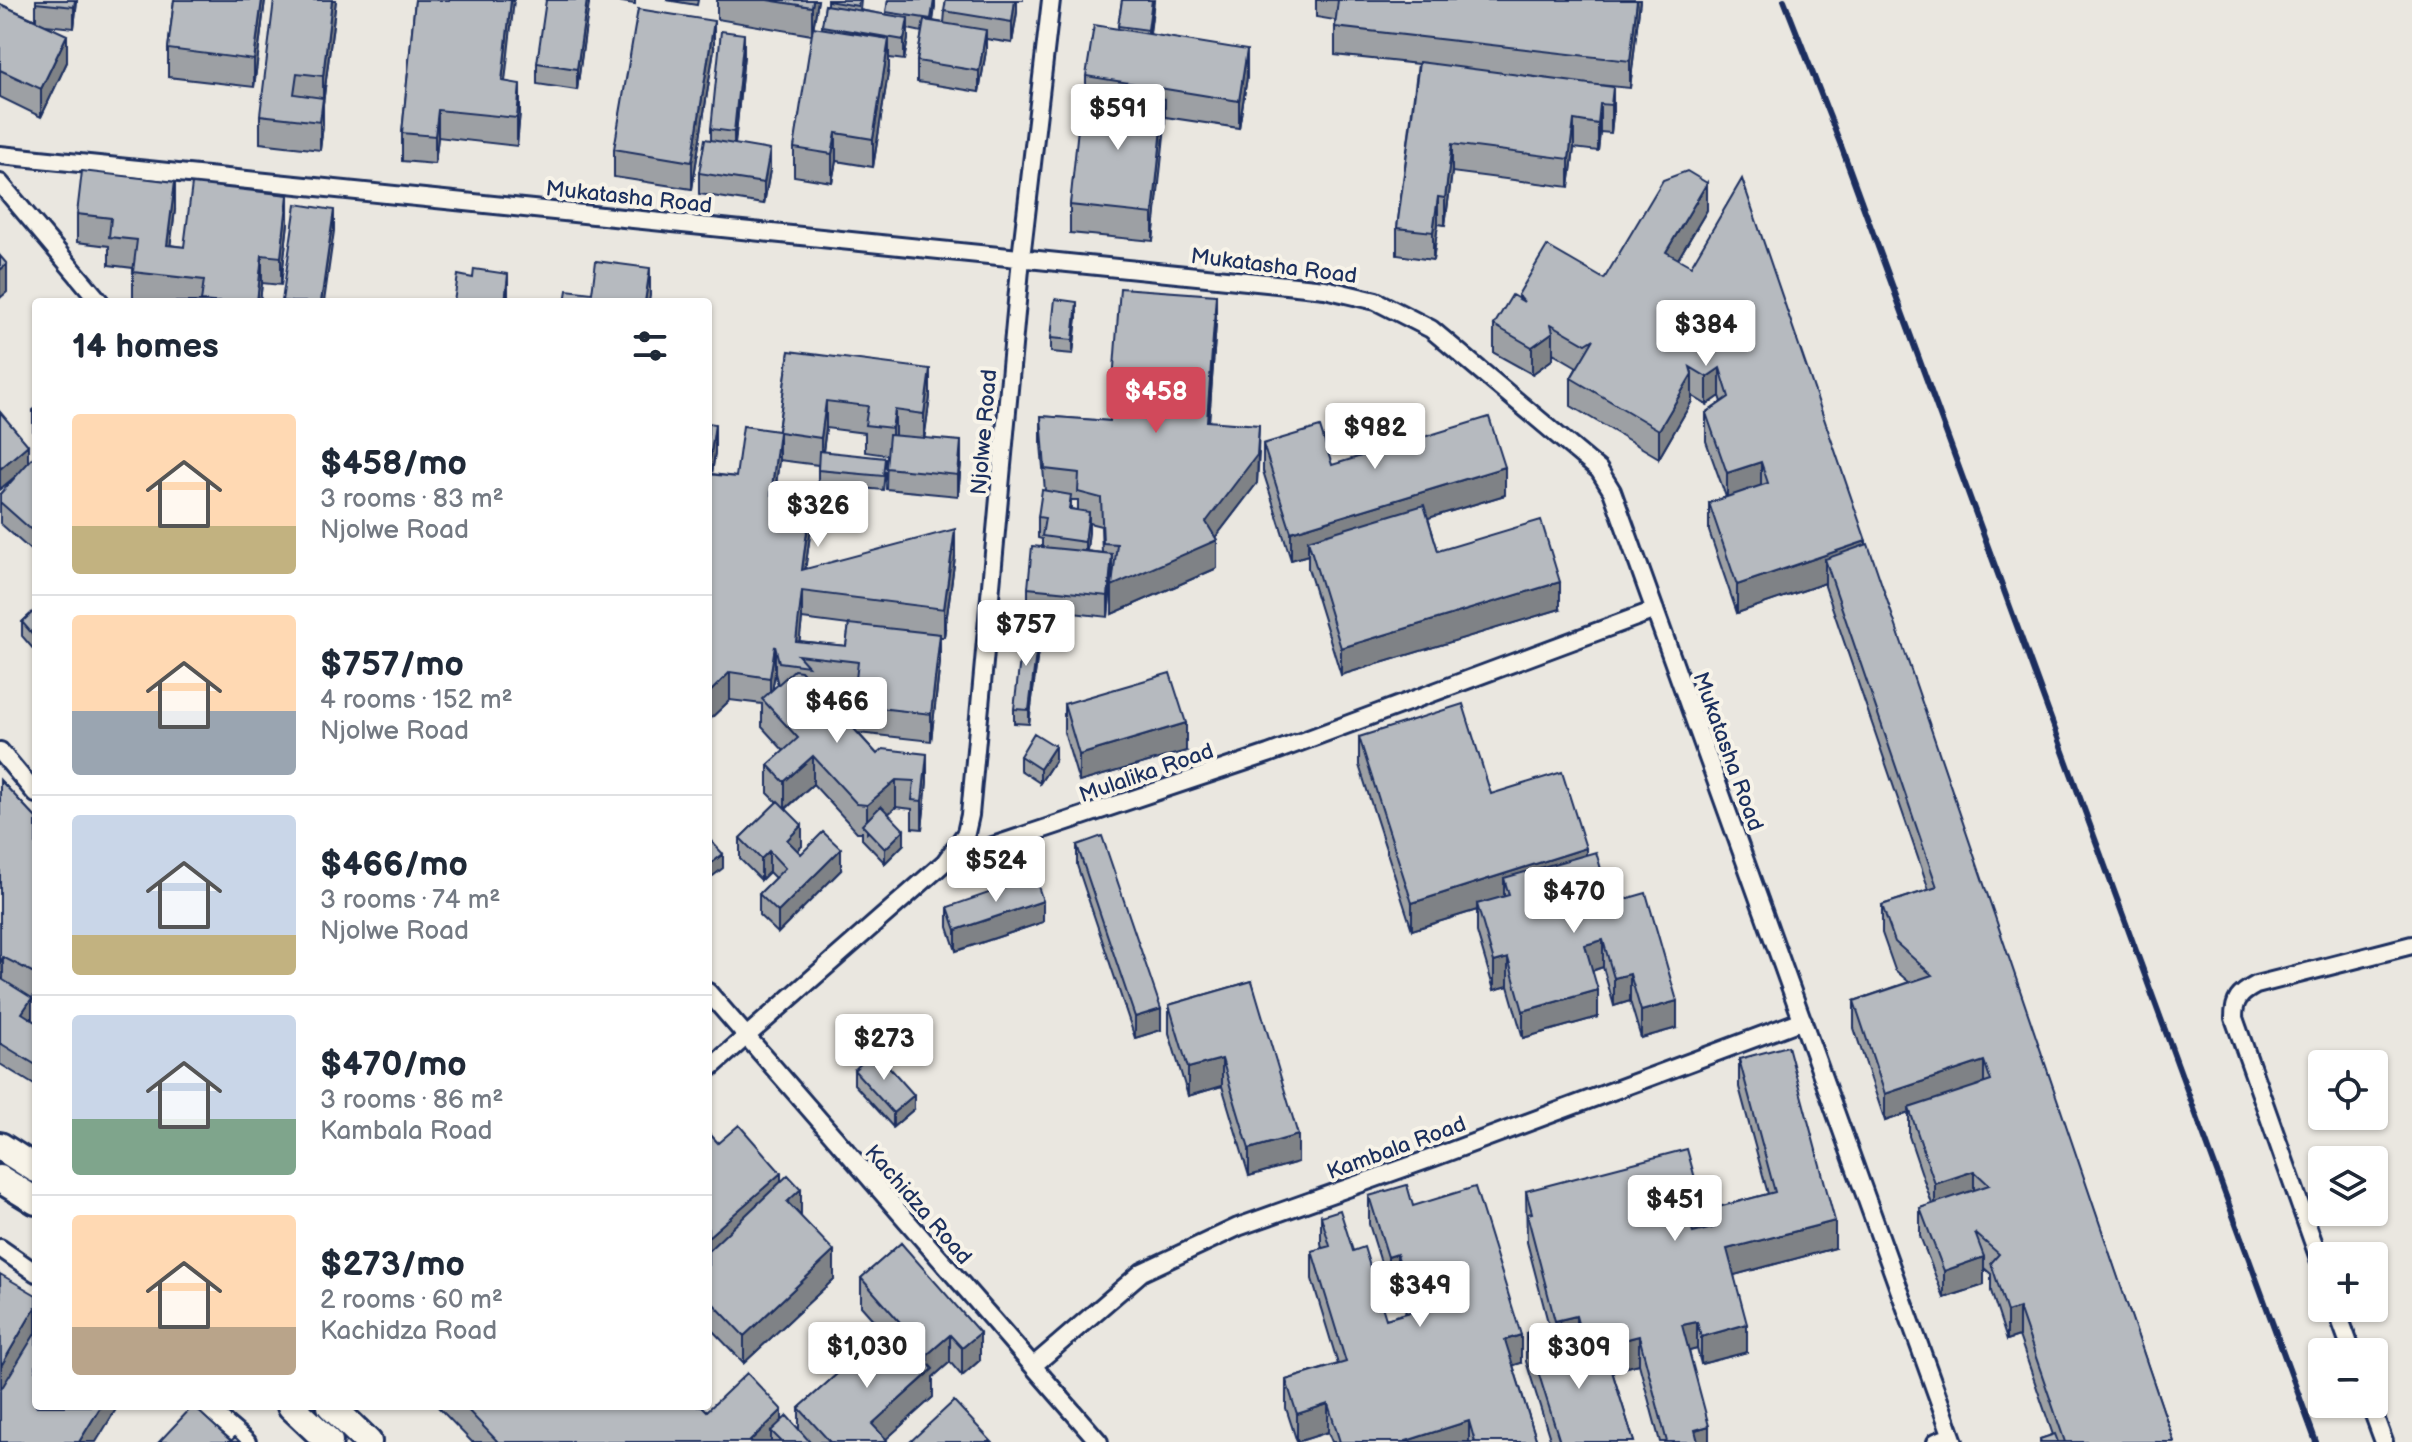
<!DOCTYPE html>
<html lang="en">
<head>
<meta charset="utf-8">
<style>
  :root { --surface:#fff; --page:#f6f6f7; --text:#1f2937; --muted:#747a83; --line:#e0e1e3; --accent:#d1495b }
  body { margin:0; font-family:"Balsamiq Sans",sans-serif; background:var(--page); color:var(--text); height:100vh; display:flex; flex-direction:column; font-size:30px; white-space:nowrap }
  * { box-sizing:border-box; margin:0 }
  p { font-size:26px; color:var(--muted) }
  .icon { flex:none; width:44px; height:44px; fill:none; stroke:currentColor; stroke-width:2; stroke-linecap:round; stroke-linejoin:round }
  .map { position:relative; flex:1; overflow:hidden }
  .details { position:absolute; left:32px; top:298px; width:680px; height:1112px; display:flex; flex-direction:column; background:var(--surface); border-radius:8px; box-shadow:0 2px 6px #0004 }
  .details>* { flex:none }
  .controls { position:absolute; left:2308px; top:1050px; display:grid; gap:16px }
  .controls a { display:grid; place-items:center; width:80px; height:80px; border-radius:8px; background:var(--surface); box-shadow:0 2px 6px #0004; font-size:40px }
  .price { position:absolute; translate:-50% -68px; padding:0 18px; border-radius:8px; background:#fff; color:#222; font-size:26px; line-height:52px; filter:drop-shadow(0 2px 4px #0008) }
  .price::after { content:''; position:absolute; left:50%; top:48px; width:24px; height:18px; margin-left:-12px; background:inherit; clip-path:polygon(0 0,100% 0,50% 100%) }
  .price.selected { background:var(--accent); color:#fff }
  ul { padding:0; list-style:none }
  li { display:flex; align-items:center; gap:24px; height:200px; padding:0 40px }
  li+li { border-top:2px solid var(--line) }
  li span { display:grid; place-items:center; flex:none; width:224px; height:160px; border-radius:8px; color:#555 }
  li>.icon { margin-inline-start:auto }
  span .icon { width:96px; height:96px; fill:#fffc; stroke-width:1 }
  li b { font-size:34px }
  h2 { display:flex; justify-content:space-between; align-items:center; height:96px; padding:0 40px; font-size:34px }
  .map>svg:first-child { display:block }
</style>
</head>
<body>
<div class="map">
<svg width="2412" height="1442" viewBox="0 0 2412 1442">
  <rect width="100%" height="100%" fill="#eae7e0"/>
  <filter id="ink" filterUnits="userSpaceOnUse"><feTurbulence type="fractalNoise" baseFrequency=".0125" numOctaves="2"/><feDisplacementMap in="SourceGraphic" scale="16" xChannelSelector="R" yChannelSelector="G"/><feConvolveMatrix kernelMatrix="1 2 1 2 8 2 1 2 1" color-interpolation-filters="sRGB"/></filter>
  <g filter="url(#ink)">
    <g fill="none" stroke-linecap="round" stroke-linejoin="round">
      <defs>
        <path id="street" d="M0 155 1325 289 1376 301 1431 329 1599 470 1612 491 1954 1442
          M0 183 100 302
          M0 751 36 794
          M945 862 966 833 970 815 1021 258 1051 0
          M708 992 1099 1442
          M708 1070 945 862 1268 754 1655 610
          M0 1248 36 1273
          M2322 1267 2234 1018C2234 1000 2239 994 2256 985L2412 945
          M2336 1308 2352 1352
          M1033 1366 1142 1272 1238 1227 1435 1157 1803 1020
          M2370 1404 2384 1442
          M205 1406 247 1442
          M1936 1442 1951 1436"/>
        <path id="primary" d="M0 1146 36 1169
          M0 1179 36 1201
          M291 1406 329 1442
          M331 1406 368 1442"/>
      </defs>
      <use href="#street" stroke="#1b2f5e" stroke-width="22"/>
      <use href="#primary" stroke="#1b2f5e" stroke-width="32"/>
      <use href="#street" stroke="#f7f3e8" stroke-width="16"/>
      <use href="#primary" stroke="#f7f3e8" stroke-width="26"/>
      <path stroke="#1b2f5e" stroke-width="6" d="M1784 0 1840 143 2316 1442"/>
    </g>
    <path fill="#9da0a4" stroke="#1b2f5e" stroke-width="2" fill-rule="evenodd" d="M36 0H77L74 28 45 25 67 62 41 117 0 97V4L36 20Z
      M174 0H265L254 87 168 77V49Z
      M336 0 323 104V125L320 150 260 143V115Z
      M415 0 505 82 520 111 517 146 438 137 435 164 402 161V133Z
      M589 0 577 90 537 84V63Z
      M610 0H635V4Z
      M666 0H698L697 5Z
      M717 0H818L812 35 717 19Z
      M827 0H861L860 10 886 15 888 0H935L933 21 944 23 946 0H1024H1017V12L1012 43 986 39V51L979 92 917 82V61L922 32 908 29V39L904 60 889 58V67L873 167 836 161 832 182 794 176V148L822 28 825 5H827Z
      M1122 0H1154L1150 34 1247 77 1239 128 1165 117 1153 241 1070 233V205L1086 91V76L1118 29Z
      M1316 0H1640L1630 88 1599 85 1613 87V114L1611 133 1600 132 1598 151 1574 148 1569 187 1452 172 1445 225 1438 224 1433 260 1397 255V228L1418 64 1335 55V20L1316 17Z
      M714 49 692 189 614 177V149Z
      M744 55 735 144 770 170 764 204 699 194V173L711 140V129Z
      M175 210 170 245 184 247 288 223 281 285 262 283 260 302H154L133 300V268L109 265V246L77 242V214Z
      M1707 210 1678 259 1866 545 2174 1442H2040V1439L2053 1435 2019 1336 2007 1340 1991 1291V1274L1984 1268V1285L1944 1298 1920 1236V1208L1932 1204 1909 1136V1113L1885 1121 1854 1028V1001L1909 982 1895 970 1882 933V905L1929 890 1825 586V583L1737 613 1709 531V503L1726 497 1706 441V413L1722 402 1720 396 1707 405 1692 396V401L1659 458 1571 406V378L1577 367 1553 353V359L1532 374 1494 353V325L1518 299V295L1604 279Z
      M1077 316 1073 354 1051 352V338Z
      M1216 323 1209 422 1259 453 1257 483 1215 538 1217 568 1112 614 1114 571H1112L1108 617 1028 608V588L1042 546V539L1038 538V517L1045 491 1041 444V416L1110 421ZM1071 500H1078V510L1071 509ZM1089 523 1101 526 1102 553 1087 551Z
      M789 351 930 397 924 438 961 462 958 496 886 489 887 455 865 452V433L826 428 823 452 885 472 883 490 818 484V465L779 460 775 496 811 528 805 569 955 557 944 637H940V662L931 741 858 733 877 754 927 781 922 829 912 828V809L896 807 888 814 904 844 885 863 862 839V832H857L813 784 786 809 802 846 797 850 801 854 841 870 778 933 759 915V894L775 878 769 872 761 880 740 859V838L777 802 768 793V765L784 751 762 727V704L730 700 708 721V423L715 452 712 474 736 477 778 431ZM802 619 849 625 846 646 799 641ZM775 673 778 685 772 690ZM813 684 855 689 853 705V728Z
      M36 408V434L33 431V410Z
      M0 412 28 463 36 456V555L0 523V494L16 476 0 489Z
      M1263 444 1332 465 1505 495 1428 518 1438 551 1560 609 1341 675 1308 568V555L1291 560 1263 471Z
      M36 609V671L35 651 22 636V622Z
      M1039 642 1029 724 1014 723V709Z
      M1064 704 1186 751 1079 782 1064 732Z
      M1359 737 1491 794 1586 854 1611 903 1677 1028 1641 1038 1630 1001 1614 1006 1603 967 1592 971 1598 1017 1523 1038 1508 986 1494 990 1477 932V910L1412 930 1359 765Z
      M1020 756 1055 760 1040 783 1020 770Z
      M0 780 36 818V1001L32 999V1019L36 1022V1086L0 1064Z
      M1077 845 1161 1030 1135 1038 1077 865Z
      M948 907 1043 922 956 951 948 927Z
      M1252 981 1298 1162 1249 1176 1222 1086 1188 1096 1169 1033V1005Z
      M1739 1059 1835 1248 1734 1275 1747 1352 1701 1364 1697 1349 1689 1351 1709 1442H1660L1639 1364 1612 1371 1634 1442H1551L1526 1361V1333L1549 1326 1527 1242 1526 1191 1705 1230 1711 1228V1209L1768 1194 1739 1087ZM1576 1343 1579 1356 1571 1359 1567 1346Z
      M854 1070 914 1109 893 1127 854 1084Z
      M708 1132 718 1143 781 1182 834 1279 744 1363 708 1326Z
      M1369 1196 1413 1206 1521 1363 1513 1365 1537 1442H1332L1328 1432 1297 1442 1286 1408V1380L1338 1364 1312 1279V1251L1322 1248 1321 1243V1216L1386 1319 1406 1313 1397 1282 1388 1285 1369 1224Z
      M901 1243 980 1360 962 1376 950 1362 933 1377V1397L886 1439 887 1442H472L437 1406H702L707 1411 782 1420 799 1430V1408L884 1332 861 1306V1278Z"/>
    <path fill="#7f8286" stroke="#1b2f5e" stroke-width="2" d="M75 0H77L74 28V7Z
      M262 0H265L254 87V60Z
      M332 0H336L323 104V76Z
      M511 0H514L502 109V81Z
      M587 0H589V4L577 90V69Z
      M813 0H818L812 35V7Z
      M934 0H935V8L931 33V19Z
      M1015 0H1017V12L1012 43V22Z
      M1152 0H1154L1148 44V30Z
      M1637 0H1640L1630 88V61Z
      M908 18V39L904 60V40Z
      M714 21V49L692 189V162Z
      M986 30V51L979 92V71Z
      M744 34V55L734 153V132Z
      M67 35V62L41 117V89Z
      M889 39V67L873 167V139Z
      M1247 50V77L1239 128V101Z
      M520 84V111L517 146V118Z
      M1613 87V114L1611 133V105Z
      M323 98V125L320 150V122Z
      M1165 99V126L1153 241V214Z
      M1600 104V132L1598 151V124Z
      M438 110V137L435 164V136Z
      M1574 120V148L1569 187V159Z
      M836 133V161L832 182V154Z
      M1452 144V172L1445 225V198Z
      M770 150V170L764 204V183Z
      M175 182V210L167 272V245Z
      M1707 183V210L1666 279V252Z
      M288 195V223L281 285V257Z
      M1438 197V224L1433 260V232Z
      M334 210V231L324 302H321Z
      M262 255V283L260 302H257Z
      M7 264V292L0 298V270Z
      M650 268V296L649 302H645Z
      M508 274V302H505Z
      M1216 295V323L1207 449V421Z
      M1077 302V316L1073 354V340Z
      M1553 332V359L1532 374V347Z
      M1720 368V396L1707 405V377Z
      M930 369V397L924 441V414Z
      M1692 374V401L1659 458V430Z
      M826 401V428L821 465V438Z
      M895 410V437L892 456V428Z
      M715 424V452L708 501V474Z
      M1259 425 1257 483 1211 543 1217 540V568L1112 614V586L1206 522Z
      M779 432V460L771 523V495Z
      M961 441V462L958 496V475Z
      M28 445V466L0 489V469Z
      M1761 462V489L1727 501V473Z
      M1505 467V495L1312 553 1308 540V555L1291 560V532Z
      M811 500V528L802 593V619L797 664 796 641 802 570Z
      M1089 512V533L1085 563V542Z
      M955 529V557L944 637V609Z
      M1866 541V569L1825 559V583L1737 613V585Z
      M1112 554V575L1108 617V596Z
      M1560 582V609L1341 675V648Z
      M1039 628V642L1029 724V710Z
      M940 634V662L931 741V714Z
      M775 646V673L770 705V678Z
      M730 672V700L708 721V694Z
      M1186 723V751L1079 782V755Z
      M1055 746V760L1040 783V769Z
      M927 754V781L922 829V801Z
      M813 756V784L785 809V781Z
      M896 780V807L867 833V805Z
      M802 825V846L787 861V840Z
      M904 830V844L885 863V849Z
      M1586 848V876L1509 895 1504 878V902L1477 904V910L1412 930V903Z
      M841 849V870L778 933V912Z
      M769 851V872L761 880V859Z
      M723 854V868L708 880V866Z
      M1043 901V922L956 951V930Z
      M1603 940V967L1585 973V945Z
      M3 957V985L0 991V963Z
      M1508 958V986L1494 990V962Z
      M1630 974V1001L1614 1006V978Z
      M1598 990V1017L1523 1038V1011Z
      M32 998V1019L22 1034V1013Z
      M1677 1001V1028L1641 1038V1011Z
      M1161 1009V1030L1135 1038V1017Z
      M1222 1059V1086L1188 1096V1068Z
      M1984 1061V1088L1909 1108V1113L1885 1121V1094Z
      M914 1095V1109L893 1127V1113Z
      M1298 1135V1162L1249 1176V1149Z
      M1974 1171V1199L1935 1212V1184Z
      M781 1173V1200L708 1265V1237Z
      M801 1189V1216L787 1202Z
      M1705 1215V1243L1690 1247V1219Z
      M1835 1221V1248L1727 1277V1249Z
      M834 1251V1279L744 1363V1336Z
      M1397 1254V1282L1388 1285V1257Z
      M1984 1257V1285L1944 1298V1271Z
      M36 1306V1333L1 1393V1366Z
      M2019 1308V1336L2007 1340V1312Z
      M1576 1316V1343L1555 1349V1321Z
      M1697 1322V1349L1682 1353V1325Z
      M1747 1324V1352L1701 1364V1337Z
      M980 1333V1360L962 1376V1348Z
      M950 1335V1362L933 1377V1397L883 1442 872 1424 928 1374V1354Z
      M1521 1335V1363L1505 1368V1340Z
      M1639 1336V1364L1585 1378V1350Z
      M1328 1404V1432L1297 1442V1414Z
      M101 1406H118L96 1442H79Z
      M782 1410V1438L771 1431V1442H749Z
      M1469 1421V1442H1406V1441Z
      M1709 1426V1442H1695V1430Z"/>
    <path fill="#b6babf" stroke="#1b2f5e" stroke-width="2" d="M36 0H75L74 7 36 3Z
      M174 0H262L254 60 168 49Z
      M274 0H332L323 76 297 73 294 94 323 98 320 122 260 115Z
      M415 0H511L502 81 520 84 517 118 438 110 435 136 402 133Z
      M546 0H587L577 69 537 63Z
      M767 0H813L812 7Z
      M827 0H859L858 6 827 1Z
      M888 0H934L931 19 886 12Z
      M946 0H1015L1012 22 944 11Z
      M1122 0H1152L1148 30 1118 26Z
      M1338 0H1637L1630 61 1335 27Z
      M0 4 67 35 41 89 0 70Z
      M825 5 908 18 904 40 822 26Z
      M638 9 714 21 692 162 614 149Z
      M924 20 986 30 979 71 917 61Z
      M1094 25 1247 50 1239 101 1086 76Z
      M813 27 889 39 873 139 836 133 832 154 794 148Z
      M721 31 744 34 734 132 711 129Z
      M1419 62 1613 87 1611 105 1600 104 1598 124 1574 120 1569 159 1452 144 1445 198 1438 197 1433 232 1397 228Z
      M1082 90 1165 99 1153 214 1070 205Z
      M705 139 770 150 764 183 699 173Z
      M82 171 175 182 167 245 184 247 192 184 288 195 281 257 262 255 257 302H213L201 301 204 280 133 272 137 240 109 237 111 218 77 214Z
      M1687 171 1707 183 1666 252 1691 266 1742 179 1866 541 1737 585 1709 503 1768 483 1761 462 1727 473 1706 413 1729 397 1720 368 1707 377 1690 367 1692 374 1659 430 1571 378 1594 339 1586 344 1551 324 1553 332 1532 347 1494 325 1512 295 1524 302 1518 295 1547 246 1604 279 1663 180Z
      M296 204 334 210 321 302H292L282 301Z
      M0 256 7 264 0 270Z
      M596 261 650 268 645 302H565L567 290 592 293Z
      M474 269 508 274 505 302H454L458 275 473 278Z
      M1120 288 1216 295 1207 421 1259 425 1257 455 1206 522 1217 540 1112 586 1117 544 1103 543 1101 498 1078 492 1079 473 1045 469 1041 416 1110 421Z
      M1055 299 1077 302 1073 340 1051 338Z
      M789 351 930 369 924 414 895 410 892 428 865 425 868 406 826 401 821 438 779 432 771 495 811 500 802 570 955 529 944 609 802 591 796 641 846 646 849 624 940 634 931 714 853 705 858 662 798 655 808 666 779 662 775 646 770 678 730 672 708 694V423L715 424 708 474 736 477 743 426 778 431Z
      M0 412 28 445 0 469Z
      M1489 417 1505 467 1291 532 1263 444 1320 427 1332 465Z
      M889 435 961 441 958 475 886 468Z
      M819 451 885 458 883 476 818 470Z
      M35 455 36 456V534L0 502V494Z
      M1042 490 1071 495 1069 509 1089 512 1085 542 1042 536 1045 518 1038 517Z
      M1424 505 1438 551 1541 520 1560 582 1341 648 1308 540Z
      M1868 544 2174 1442H2065L2019 1308 2007 1312 1991 1263 1999 1254 1975 1233 1984 1257 1944 1271 1920 1208 1989 1185 1974 1171 1935 1184 1909 1108 1991 1081 1984 1061 1885 1094 1854 1001 1932 975 1895 942 1882 905 1937 887 1825 559Z
      M1032 546 1112 554 1108 596 1028 588Z
      M36 609V638L22 622Z
      M1024 626 1039 628 1029 710 1014 709Z
      M794 670 801 671 877 754 883 749 927 754 922 801 912 800 914 781 896 780 867 805 857 804 813 756 785 781H783L768 765 798 738 762 699Z
      M1170 673 1186 723 1079 755 1064 704Z
      M1463 704 1491 794 1562 772 1586 848 1412 903 1359 737Z
      M1034 733 1055 746 1040 769 1020 756Z
      M0 780 36 818V974L3 957 0 963Z
      M778 801 802 825 787 840 801 854 823 832 841 849 778 912 759 894 785 868 769 851 761 859 740 838Z
      M881 806 904 830 885 849 862 825Z
      M1102 836 1161 1009 1135 1017 1077 845Z
      M710 840 723 854 708 866V841Z
      M1596 852 1611 903 1646 893 1677 1001 1641 1011 1630 974 1614 978 1603 940 1585 945 1598 990 1523 1011 1508 958 1494 962 1477 904 1509 895 1504 878Z
      M1035 877 1043 901 956 930 948 907Z
      M0 978 32 998 22 1013 36 1022V1065L0 1043Z
      M1252 981 1298 1135 1249 1149 1222 1059 1188 1068 1169 1005Z
      M1788 1046 1835 1221 1727 1249 1747 1324 1701 1337 1697 1322 1682 1325 1709 1426 1695 1430 1698 1442H1667L1639 1336 1585 1350 1576 1316 1555 1321 1527 1214 1532 1213 1526 1191 1687 1149 1705 1215 1690 1219 1693 1233 1716 1227 1711 1209 1775 1192 1739 1059Z
      M875 1051 914 1095 893 1113 854 1070Z
      M739 1125 781 1173 708 1237V1132L718 1143Z
      M788 1175 801 1189 787 1202 834 1251 744 1336 708 1298V1251Z
      M1407 1185 1413 1206 1475 1187 1521 1335 1505 1340 1537 1442H1475L1469 1421 1406 1441V1442H1340L1328 1404 1297 1414 1286 1380 1346 1362 1312 1251 1330 1246 1321 1216 1340 1210 1353 1251 1364 1247 1386 1319 1414 1311 1397 1254 1388 1257 1369 1196Z
      M901 1243 980 1333 962 1348 950 1335 928 1354 861 1278Z
      M0 1274 36 1295V1306L1 1366Z
      M1560 1323 1571 1359 1605 1349 1634 1442H1560L1526 1333Z
      M893 1324 933 1369 872 1424 887 1440 885 1442H830L799 1408Z
      M36 1332V1406H101L79 1442H0V1391Z
      M747 1373 782 1410 749 1442H498L464 1406H702L707 1411Z
      M954 1401 992 1442H910Z
      M193 1406 231 1441 235 1437 240 1442H159Z
      M787 1416 810 1442H782L771 1431Z
      M2055 1434 2058 1442H2041L2040 1439Z"/>
  </g>
  <g text-anchor="middle" stroke-width="8" stroke-linejoin="round" paint-order="stroke">
    <g font-size="22" fill="#1b2f5e" stroke="#f7f3e8">
      <text transform="translate(629 196) rotate(6)" y="8">Mukatasha Road</text>
      <text transform="translate(1274 265) rotate(7)" y="8">Mukatasha Road</text>
      <text transform="translate(983 432) rotate(-85)" y="8">Njolwe Road</text>
      <text transform="translate(1729 751) rotate(70)" y="8">Mukatasha Road</text>
      <text transform="translate(1146 772) rotate(-19)" y="8">Mulalika Road</text>
      <text transform="translate(1396 1147) rotate(-20)" y="8">Kambala Road</text>
      <text transform="translate(919 1204) rotate(49)" y="8">Kachidza Road</text>
    </g>
  </g>
</svg>
<div class="controls">
<a><svg class="icon" aria-label="locate" viewBox="0 0 24 24"><circle cx="12" cy="12" r="6"/><path d="M12 2v4M12 18v4M2 12h4M18 12h4"/></svg></a>
<a><svg class="icon" aria-label="layers" viewBox="0 0 24 24"><path d="M12 4l9 5-9 5-9-5zM3 14l9 5 9-5"/></svg></a>
<a>+</a>
<a>−</a>
</div>
<b class="price" style="left:1118px;top:152px">$591</b>
<b class="price" style="left:1706px;top:368px">$384</b>
<b class="price selected" style="left:1156px;top:435px">$458</b>
<b class="price" style="left:1375px;top:471px">$982</b>
<b class="price" style="left:818px;top:549px">$326</b>
<b class="price" style="left:1026px;top:668px">$757</b>
<b class="price" style="left:837px;top:745px">$466</b>
<b class="price" style="left:996px;top:904px">$524</b>
<b class="price" style="left:1574px;top:935px">$470</b>
<b class="price" style="left:884px;top:1082px">$273</b>
<b class="price" style="left:1675px;top:1243px">$451</b>
<b class="price" style="left:1420px;top:1329px">$349</b>
<b class="price" style="left:867px;top:1390px">$1,030</b>
<b class="price" style="left:1579px;top:1391px">$309</b>
<section class="details">
<h2>14 homes<svg class="icon" aria-label="filters" viewBox="0 0 24 24"><path d="M4 7h16M4 17h16"/><circle cx="9" cy="7" r="2"/><circle cx="15" cy="17" r="2"/></svg></h2>
<ul>
<li><span style="background:linear-gradient(#ffd9b3 70%,#c2b280 0)"><svg class="icon" aria-label="home" viewBox="0 0 24 24"><path d="M3 11l9-7 9 7M6 9v11h12V9"/></svg></span><div><b>$458/mo</b><p>3 rooms · 83 m²</p><p>Njolwe Road</p></div></li>
<li><span style="background:linear-gradient(#ffd9b3 60%,#9aa5b1 0)"><svg class="icon" aria-label="home" viewBox="0 0 24 24"><path d="M3 11l9-7 9 7M6 9v11h12V9"/></svg></span><div><b>$757/mo</b><p>4 rooms · 152 m²</p><p>Njolwe Road</p></div></li>
<li><span style="background:linear-gradient(#c9d6e8 75%,#c2b280 0)"><svg class="icon" aria-label="home" viewBox="0 0 24 24"><path d="M3 11l9-7 9 7M6 9v11h12V9"/></svg></span><div><b>$466/mo</b><p>3 rooms · 74 m²</p><p>Njolwe Road</p></div></li>
<li><span style="background:linear-gradient(#c9d6e8 65%,#7fa58c 0)"><svg class="icon" aria-label="home" viewBox="0 0 24 24"><path d="M3 11l9-7 9 7M6 9v11h12V9"/></svg></span><div><b>$470/mo</b><p>3 rooms · 86 m²</p><p>Kambala Road</p></div></li>
<li><span style="background:linear-gradient(#ffd9b3 70%,#b9a48a 0)"><svg class="icon" aria-label="home" viewBox="0 0 24 24"><path d="M3 11l9-7 9 7M6 9v11h12V9"/></svg></span><div><b>$273/mo</b><p>2 rooms · 60 m²</p><p>Kachidza Road</p></div></li>
</ul>
</section>
</div>
</body>
</html>
